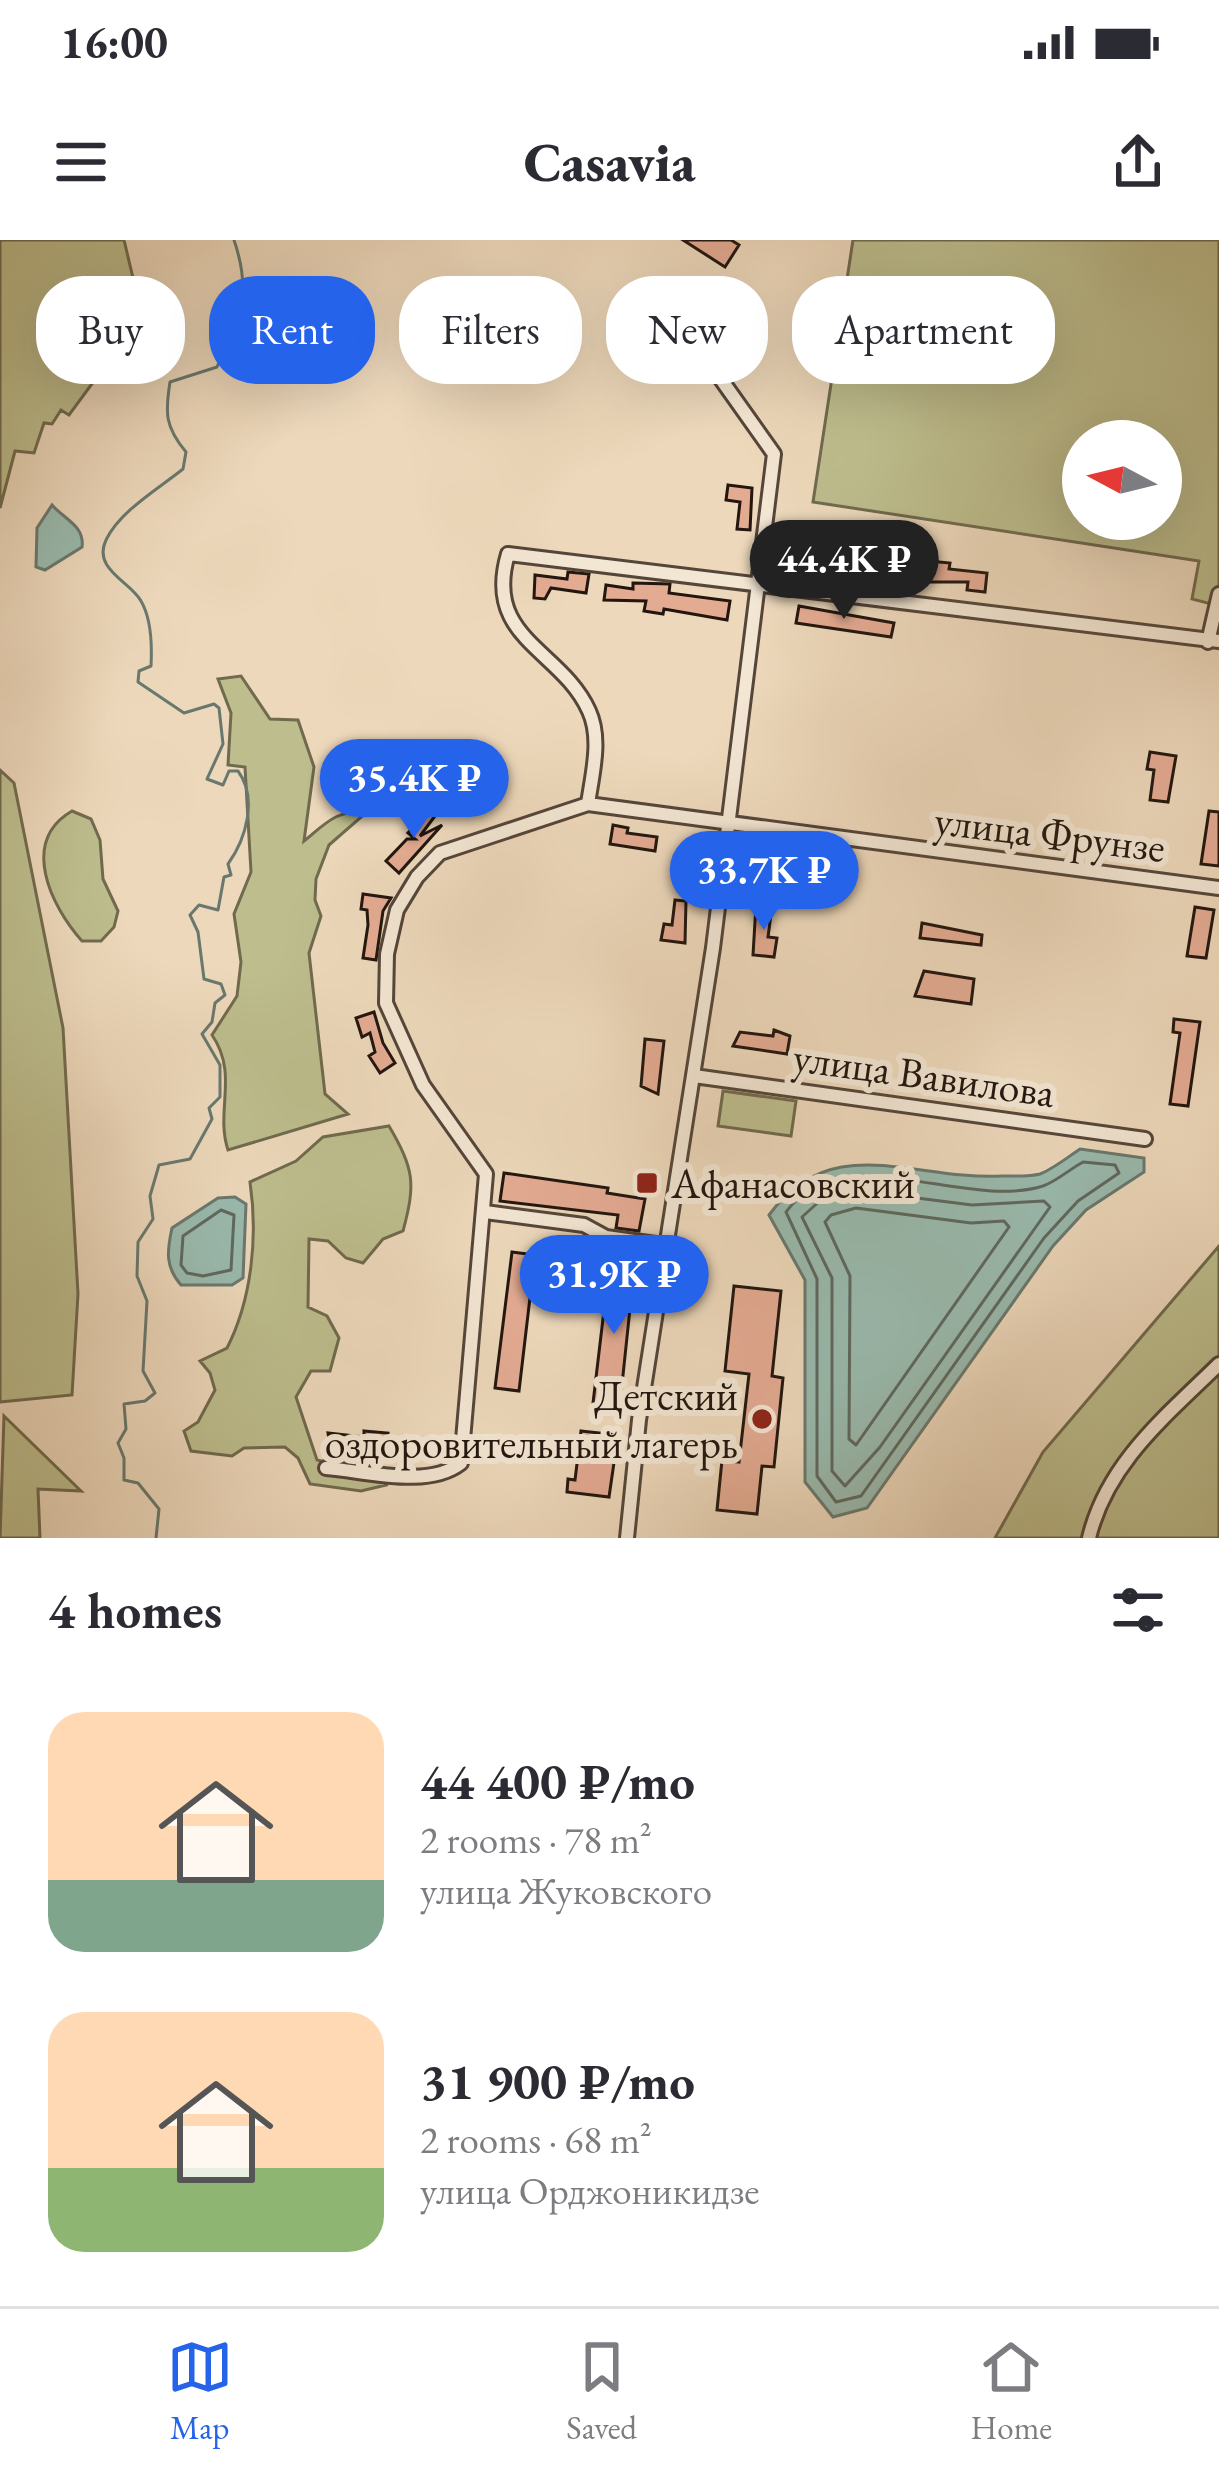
<!DOCTYPE html>
<html lang="en">
<head>
<meta charset="utf-8">
<style>
  :root { --surface:#fff; --page:#f7f7f7; --text:#2b2b33; --muted:#7c7c81; --line:#e1e1e2; --accent:#2563eb }
  body { margin:0; font-family:"EB Garamond",serif; background:var(--page); color:var(--text); height:100vh; display:flex; flex-direction:column; font-size:45px; white-space:nowrap }
  * { box-sizing:border-box; margin:0 }
  p { font-size:39px; color:var(--muted) }
  .icon { flex:none; width:66px; height:66px; fill:none; stroke:currentColor; stroke-width:2; stroke-linecap:round; stroke-linejoin:round }
  .map { position:relative; height:1298px; overflow:hidden }
  .drawer { display:flex; flex-direction:column; background:var(--surface); flex:1 }
  .drawer>* { flex:none }
  .banner { position:absolute; left:36px; top:36px; width:1149px; height:108px; display:flex; gap:24px }
  .needle { width:78px; rotate:277deg }
  .fabs { position:absolute; left:1062px; top:180px; display:grid; gap:24px }
  .fabs a { display:grid; place-items:center; width:120px; height:120px; border-radius:50%; background:var(--surface); box-shadow:0 12px 48px #0002; font-size:60px }
  .price { position:absolute; translate:-50% -102px; padding:0 27px; border-radius:42px; background:var(--accent); color:#fff; font-size:39px; line-height:78px; filter:drop-shadow(0 3px 6px #0008) }
  .price::after { content:''; position:absolute; left:50%; top:72px; width:36px; height:27px; margin-left:-18px; background:inherit; clip-path:polygon(0 0,100% 0,50% 100%) }
  .price.active { background:#222; color:#fff }
  ul { padding:0; list-style:none }
  li { display:flex; align-items:center; gap:36px; height:300px; padding:0 48px }
  li span { display:grid; place-items:center; flex:none; width:336px; height:240px; border-radius:36px; color:#555 }
  li>.icon { margin-inline-start:auto }
  span .icon { width:144px; height:144px; fill:#fffc; stroke-width:1 }
  li b { font-size:51px }
  h2 { display:flex; justify-content:space-between; align-items:center; height:144px; padding:0 48px; font-size:51px }
  .chip { padding:0 42px; border-radius:48px; background:var(--surface); box-shadow:0 12px 48px #0002; font-size:42px; line-height:108px }
  .chip.active { background:var(--accent); color:#fff }
  .status { display:flex; justify-content:space-between; align-items:center; height:84px; padding:0 60px; background:var(--surface); direction:ltr }
  .status svg { height:33px; fill:currentColor }
  header { display:flex; justify-content:space-between; align-items:center; height:156px; padding:0 48px; background:var(--surface); font-size:54px; font-weight:800 }
  .dock { display:flex; justify-content:space-around; align-items:center; height:168px; border-top:3px solid var(--line); background:var(--surface); font-size:33px; color:var(--muted) }
  .dock a { display:grid; justify-items:center; gap:6px }
  .dock .active { color:var(--accent) }
  .map>svg:first-child { display:block }
</style>
</head>
<body>
<div class="status"><b>16:00</b><svg viewBox="0 0 49 12"><path d="M0 12V9h3v3zM5 12V6h3v6zM10 12V3h3v9zM15 12V0h3v12zM26 1h20v11H26zM47 4h2v5h-2z"/></svg></div>
<header><svg class="icon" aria-label="menu" viewBox="0 0 24 24"><path d="M4 6h16M4 12h16M4 18h16"/></svg>Casavia<svg class="icon" aria-label="share" viewBox="0 0 24 24"><path d="M12 15V3M7 8l5-5 5 5M5 13v7h14v-7"/></svg></header>
<div class="map">
<svg width="1219" height="1298" viewBox="0 0 1219 1298">
  <rect width="100%" height="100%" fill="#edd8bb"/>
  <filter id="stains"><feTurbulence type="fractalNoise" baseFrequency=".00167" numOctaves="4"/><feColorMatrix values="0 0 0 0 .2 0 0 0 0 .09 0 0 0 0 .02 0 0 0 .5 -.17"/></filter>
  <radialGradient id="worn" r=".72"><stop offset=".6" stop-color="#630" stop-opacity="0"/><stop offset="1" stop-color="#630" stop-opacity=".3"/></radialGradient>
  <path fill="#bdbd8d" stroke="#706a4e" stroke-width="3" fill-rule="evenodd" d="M0 0H124L138 59 132 66 140 67 144 90 124 93 117 99 111 118 69 175 61 170 52 184 44 183 34 213 15 211 0 268Z
    M853 0H1219V366L1192 359 1199 321 813 262ZM1083 201H1161V279H1083Z
    M241 436 270 479 298 480 314 527 304 601C325 584 337 569 367 572L329 605 316 639 315 660 321 676 309 713 325 854 348 874 228 910C215 871 239 834 212 795L237 756 241 722 234 674 251 632 245 527 228 525 231 473 218 439Z
    M0 530 14 543 63 788 78 1054 72 1155 0 1162Z
    M72 571 91 579 100 600 103 639 118 671 114 687 101 701H82C50 665 20 601 72 571Z
    M723 851 796 861 791 896 718 886Z
    M389 886C414 929 416 943 403 991L383 999 363 1023 346 1018 328 1001 309 999 308 1067 327 1076 339 1098 330 1131H311L296 1157 317 1220 378 1234 386 1245 361 1251 310 1244 298 1218 285 1207 244 1208 232 1216 191 1211 184 1191 198 1182 215 1150 210 1133 200 1121 227 1108C252 1059 258 996 250 942L296 921 323 897Z
    M1219 1006V1298H995L1043 1212Z
    M4 1176 81 1251 38 1249 40 1298H0Z"/>
  <path fill="#99baae" stroke="#69786e" stroke-width="3" d="M52 265C64 279 85 286 82 307L45 330 36 327 37 288Z
    M1080 909 1144 918V932L1086 970 1053 1006 867 1268 833 1277 805 1242V1040L769 975C832 889 914 941 1002 936 1014 936 1029 937 1040 934 1053 929 1068 917 1080 909Z
    M235 957 246 964 243 1038 232 1045H181C165 1027 167 1011 172 988L218 958Z"/>
  <g fill="none" stroke-linecap="round" stroke-linejoin="round">
    <path stroke="#5e685e" stroke-width="3" d="M1083 922 1115 925 1119 933 1078 961 1044 998 861 1256 836 1262 817 1236V1039L786 972C843 895 963 971 1043 946 1057 941 1070 929 1083 922Z
      M854 950 972 965 1044 961 1050 967 880 1207 845 1246 832 1231V1038L802 977 823 958Z
      M856 968 971 983 1004 981 1009 987 856 1205 849 1199 850 1036 825 982 831 975Z
      M221 970 234 975 231 1030 203 1036 187 1033 181 1025 183 996Z"/>
    <path stroke="#69786e" stroke-width="3" d="M156 1298 159 1269 138 1243 124 1240V1218L118 1203 126 1189 124 1164 145 1161 155 1153 143 1131 147 1061 137 1036 138 1002 153 979 150 956 159 925 190 919 212 879 209 868 220 857V825L202 794 212 782 215 763 225 755 221 744 204 739 198 692 190 675 199 665 218 670 224 637 231 635 228 624C246 599 258 558 238 531H229L223 545 207 539 223 504 219 468 214 464 184 473 138 442 139 431 151 426C152 407 151 378 141 361 131 342 92 329 106 300 120 271 158 249 183 229L186 212C165 187 165 173 170 142L217 127C239 78 253 56 234 0"/>
  </g>
  <path fill="#e4ab93" stroke="#22160f" stroke-width="3" d="M683 0H731L739 5 725 27Z
    M728 245 752 248 750 290 737 289 740 262 726 260Z
    M929 321 950 323 949 329 987 333 985 352 967 350 968 342H926Z
    M568 332 589 334 586 353 551 348 545 359 534 358 535 335 567 339Z
    M633 343 670 344 669 353 730 361 727 380 664 369 663 374 644 371 646 361 604 360 606 345 633 349Z
    M799 366 894 383 891 397 796 383Z
    M1150 512 1176 516 1168 562 1150 560 1154 530 1147 529Z
    M436 563 441 568 420 596 442 585 399 633 386 621 407 599H415L408 593Z
    M1209 571 1219 572V626L1201 624Z
    M613 585 628 588 627 593 657 597 655 611 610 604Z
    M363 654 391 658 383 671 376 720 363 718 368 685 367 670 361 669Z
    M675 660 686 661 685 703 661 700 664 684 672 685Z
    M756 665 772 667 768 697 777 698 774 717 753 715Z
    M1195 667 1214 670 1206 718 1187 716Z
    M922 683 982 695 981 705 920 698Z
    M924 731 974 739 971 764 915 756Z
    M374 772 383 803 395 823 380 833 369 816 375 812 370 793 362 797 356 778Z
    M1174 779 1200 782 1188 866 1170 864 1180 793 1173 792Z
    M774 790 790 796 787 814 733 806 740 792 773 796Z
    M645 799 664 801 658 854 641 846Z
    M504 933 608 948 607 953 645 959 639 991 616 988 618 975 500 961Z
    M512 1012 535 1015 519 1151 495 1148Z
    M609 1028 634 1030 620 1164 593 1163Z
    M734 1046 781 1051 772 1136 783 1138 774 1227 762 1226 757 1274 717 1270 722 1220 739 1222 749 1134 725 1131Z
    M364 1191 388 1193 386 1217 331 1212 328 1193 364 1197Z
    M581 1191 618 1195 609 1257 567 1252 568 1239 575 1240Z"/>
  <g fill="none" stroke-linecap="round" stroke-linejoin="round">
    <defs>
      <path id="street" d="M1208 402 1219 354
        M588 564 1219 648
        M694 836 1145 899
        M485 972 584 985 606 997 670 1006
        M326 1228C366 1231 428 1249 461 1223L486 934 423 845 386 763 387 714 397 670 417 637 440 613 588 564C592 535 602 499 589 471 561 409 483 399 508 314L1219 401
        M627 1298 639 1180 713 708 774 214 718 135
        M1089 1298C1107 1223 1166 1176 1219 1124"/>
    </defs>
    <use href="#street" stroke="#55463a" stroke-width="18"/>
    <use href="#street" stroke="#f3e6d3" stroke-width="12"/>
  </g>
  <g fill="#8f2418" stroke="#f3e6d3" stroke-width="4.5">
    <rect x="635" y="931" width="24" height="24" rx="6"/>
    <circle cx="762" cy="1179" r="12"/>
  </g>
  <g text-anchor="middle" stroke-width="12" stroke-linejoin="round" paint-order="stroke">
    <g font-size="42" fill="#22160f" stroke="#f3e6d3">
      <text transform="translate(1050 593) rotate(7)" y="15">улица Фрунзе</text>
      <text transform="translate(924 834) rotate(8)" y="15">улица Вавилова</text>
    </g>
    <g font-size="42" fill="#22160f" stroke="#f3e6d3" text-anchor="start">
      <text x="671" y="958">Афанасовский</text>
      <text x="738" y="1170" text-anchor="end">Детский<tspan x="738" dy="48">оздоровительный лагерь</tspan></text>
    </g>
  </g>
  <rect width="100%" height="100%" filter="url(#stains)"/>
  <rect width="100%" height="100%" fill="url(#worn)"/>
</svg>
<div class="fabs">
<a><svg class="needle" viewBox="-14 -14 28 28"><path d="M0-13l5 13h-10z" fill="#e53935"/><path d="M0 13l5-13h-10z" fill="#7c7c81"/></svg></a>
</div>
<b class="price active" style="left:844px;top:382px">44.4K ₽</b>
<b class="price" style="left:414px;top:601px">35.4K ₽</b>
<b class="price" style="left:764px;top:693px">33.7K ₽</b>
<b class="price" style="left:614px;top:1097px">31.9K ₽</b>
<div class="banner">
<a class="chip">Buy</a>
<a class="chip active">Rent</a>
<a class="chip">Filters</a>
<a class="chip">New</a>
<a class="chip">Apartment</a>
</div>
</div>
<section class="drawer">
<h2>4 homes<svg class="icon" aria-label="filters" viewBox="0 0 24 24"><path d="M4 7h16M4 17h16"/><circle cx="9" cy="7" r="2"/><circle cx="15" cy="17" r="2"/></svg></h2>
<ul>
<li><span style="background:linear-gradient(#ffd9b3 70%,#7fa58c 0)"><svg class="icon" aria-label="home" viewBox="0 0 24 24"><path d="M3 11l9-7 9 7M6 9v11h12V9"/></svg></span><div><b>44 400 ₽/mo</b><p>2 rooms · 78 m²</p><p>улица Жуковского</p></div></li>
<li><span style="background:linear-gradient(#ffd9b3 65%,#8fb573 0)"><svg class="icon" aria-label="home" viewBox="0 0 24 24"><path d="M3 11l9-7 9 7M6 9v11h12V9"/></svg></span><div><b>31 900 ₽/mo</b><p>2 rooms · 68 m²</p><p>улица Орджоникидзе</p></div></li>
</ul>
</section>
<nav class="dock">
<a class="active"><svg class="icon" aria-label="map" viewBox="0 0 24 24"><path d="M3 6l6-2 6 2 6-2v14l-6 2-6-2-6 2zM9 4v14M15 6v14"/></svg>Map</a>
<a><svg class="icon" aria-label="saved" viewBox="0 0 24 24"><path d="M7 4h10v16l-5-4-5 4z"/></svg>Saved</a>
<a><svg class="icon" aria-label="home" viewBox="0 0 24 24"><path d="M3 11l9-7 9 7M6 9v11h12V9"/></svg>Home</a>
</nav>
</body>
</html>
